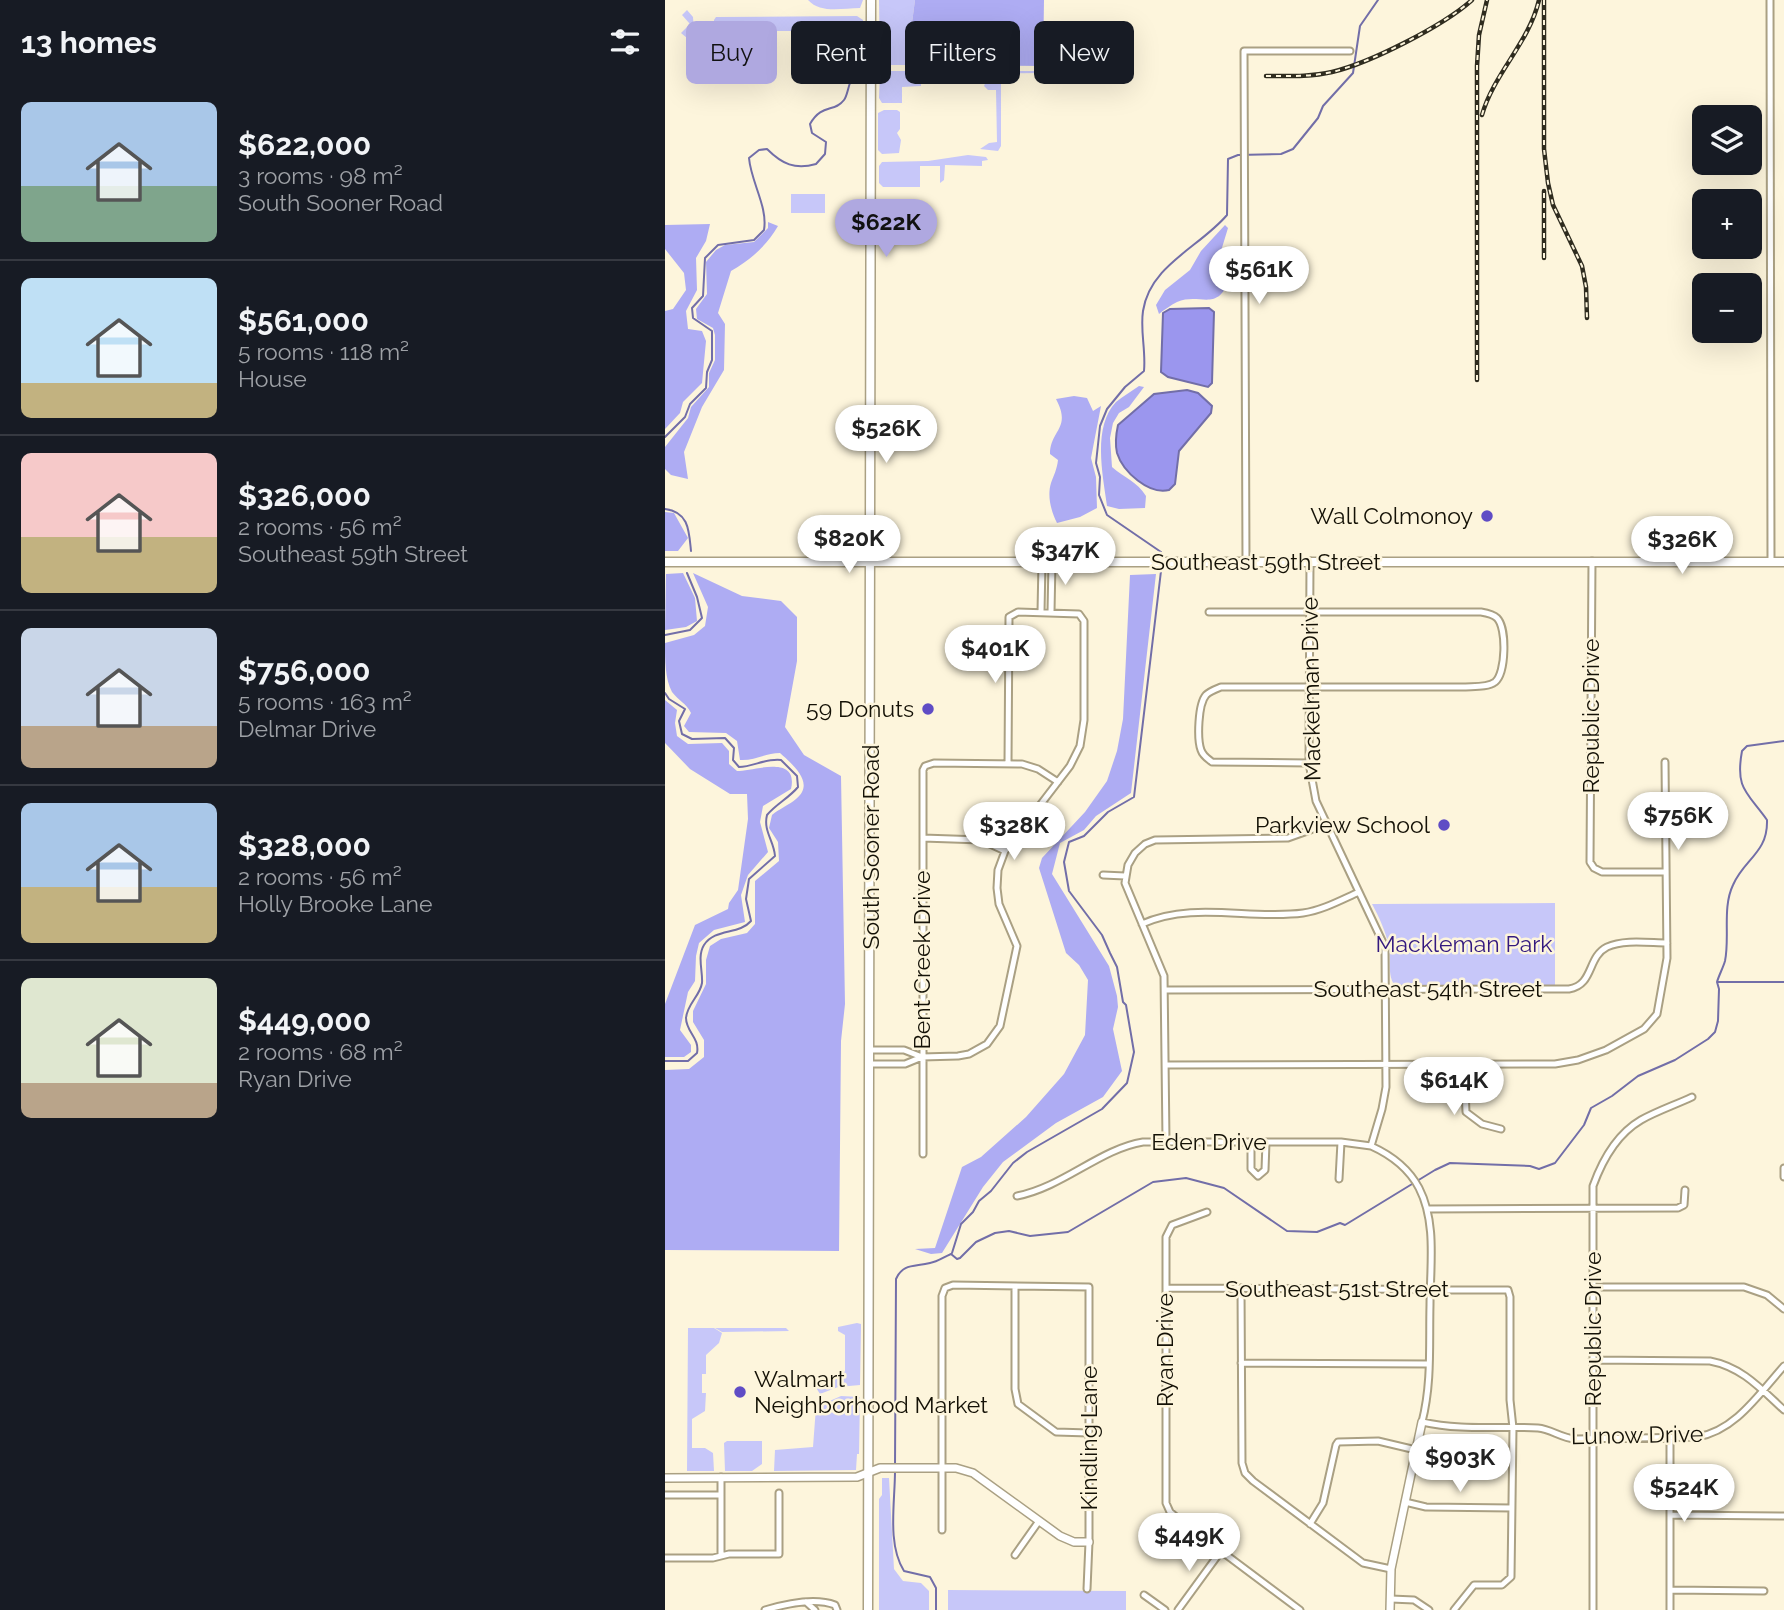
<!DOCTYPE html>
<html lang="en">
<head>
<meta charset="utf-8">
<style>
  :root { --surface:#171b24; --page:#20242c; --text:#f1f3f6; --muted:#9ea1a6; --line:#363941; --accent:#afa8e0 }
  body { margin:0; font-family:Raleway,sans-serif; background:var(--page); color:var(--text); height:100vh; display:flex; flex-direction:column; font-size:26px; white-space:nowrap }
  * { box-sizing:border-box; margin:0 }
  p { font-size:23px; color:var(--muted) }
  .icon { flex:none; width:38px; height:38px; fill:none; stroke:currentColor; stroke-width:2; stroke-linecap:round; stroke-linejoin:round }
  .map { position:relative; flex:1; overflow:hidden }
  .drawer { display:flex; flex-direction:column; background:var(--surface); width:665px }
  .drawer>* { flex:none }
  .banner { position:absolute; left:21px; top:21px; width:665px; height:63px; display:flex; gap:14px }
  .controls { position:absolute; left:1027px; top:105px; display:grid; gap:14px }
  .controls a { display:grid; place-items:center; width:70px; height:70px; border-radius:10px; background:var(--surface); box-shadow:0 7px 28px #0002; font-size:35px }
  .price { position:absolute; translate:-50% -60px; padding:0 16px; border-radius:24px; background:#fff; color:#222; font-size:23px; line-height:46px; filter:drop-shadow(0 2px 4px #0008) }
  .price::after { content:''; position:absolute; left:50%; top:42px; width:21px; height:16px; margin-left:-10px; background:inherit; clip-path:polygon(0 0,100% 0,50% 100%) }
  .price.current { background:var(--accent); color:#111 }
  ul { padding:0; list-style:none }
  li { display:flex; align-items:center; gap:21px; height:175px; padding:0 21px }
  li+li { border-top:2px solid var(--line) }
  li span { display:grid; place-items:center; flex:none; width:196px; height:140px; border-radius:10px; color:#555 }
  li>.icon { margin-inline-start:auto }
  span .icon { width:84px; height:84px; fill:#fffc; stroke-width:1 }
  li b { font-size:30px }
  h2 { display:flex; justify-content:space-between; align-items:center; height:84px; padding:0 21px; font-size:30px }
  .pill { padding:0 24px; border-radius:10px; background:var(--surface); box-shadow:0 7px 28px #0002; font-size:24px; line-height:63px }
  .pill.current { background:var(--accent); color:#111 }
  main { display:flex; flex:1; min-height:0 }
  .map>svg:first-child { display:block }
</style>
</head>
<body>
<main>
<section class="drawer">
<h2>13 homes<svg class="icon" aria-label="filters" viewBox="0 0 24 24"><path d="M4 7h16M4 17h16"/><circle cx="9" cy="7" r="2"/><circle cx="15" cy="17" r="2"/></svg></h2>
<ul>
<li><span style="background:linear-gradient(#a9c7e8 60%,#7fa58c 0)"><svg class="icon" aria-label="home" viewBox="0 0 24 24"><path d="M3 11l9-7 9 7M6 9v11h12V9"/></svg></span><div><b>$622,000</b><p>3 rooms · 98 m²</p><p>South Sooner Road</p></div></li>
<li><span style="background:linear-gradient(#bfe0f5 75%,#c2b280 0)"><svg class="icon" aria-label="home" viewBox="0 0 24 24"><path d="M3 11l9-7 9 7M6 9v11h12V9"/></svg></span><div><b>$561,000</b><p>5 rooms · 118 m²</p><p>House</p></div></li>
<li><span style="background:linear-gradient(#f6c9c9 60%,#c2b280 0)"><svg class="icon" aria-label="home" viewBox="0 0 24 24"><path d="M3 11l9-7 9 7M6 9v11h12V9"/></svg></span><div><b>$326,000</b><p>2 rooms · 56 m²</p><p>Southeast 59th Street</p></div></li>
<li><span style="background:linear-gradient(#c9d6e8 70%,#b9a48a 0)"><svg class="icon" aria-label="home" viewBox="0 0 24 24"><path d="M3 11l9-7 9 7M6 9v11h12V9"/></svg></span><div><b>$756,000</b><p>5 rooms · 163 m²</p><p>Delmar Drive</p></div></li>
<li><span style="background:linear-gradient(#a9c7e8 60%,#c2b280 0)"><svg class="icon" aria-label="home" viewBox="0 0 24 24"><path d="M3 11l9-7 9 7M6 9v11h12V9"/></svg></span><div><b>$328,000</b><p>2 rooms · 56 m²</p><p>Holly Brooke Lane</p></div></li>
<li><span style="background:linear-gradient(#dfe7d0 75%,#b9a48a 0)"><svg class="icon" aria-label="home" viewBox="0 0 24 24"><path d="M3 11l9-7 9 7M6 9v11h12V9"/></svg></span><div><b>$449,000</b><p>2 rooms · 68 m²</p><p>Ryan Drive</p></div></li>
</ul>
</section>
<div class="map">
<svg width="1119" height="1610" viewBox="0 0 1119 1610">
  <rect width="100%" height="100%" fill="#fdf5dc"/>
  <path fill="#c7c7f9" d="M143 0H198L195 8C177 8 156 14 143 0Z
    M214 0H250L247 23 256 65H215Z
    M22 10 28 17 29 32 22 38 16 33 25 24 17 15Z
    M192 16 198 20V26L192 31H53L49 29V20L51 17Z
    M155 38 196 39 198 42 197 71C185 76 141 76 129 71L127 64 150 40Z
    M215 71H377V73L256 74V86L237 87V103H217L214 98Z
    M322 79H332L336 82V146L333 151 315 149 324 143 332 142 331 90H323L319 86Z
    M219 110H232L235 112V129L232 133 236 140 234 153 217 154 213 150V113Z
    M303 155 321 157 323 160 317 161V166L280 165 279 180 275 183V166H255V187H218L214 183V166L217 162 263 161Z
    M126 194H160V213H126Z
    M890 903V985H873L730 986C722 975 726 960 724 947 721 932 714 917 707 904Z
    M192 1323 196 1324V1328L195 1385 173 1387 155 1394 150 1386C153 1373 166 1377 177 1376L180 1371V1335L173 1331V1327Z
    M23 1328H49L57 1333 54 1343 41 1355V1374H37V1393H41L40 1411 27 1419V1448H40L48 1453 49 1471H22Z
    M50 1328H121L124 1331 57 1332Z
    M176 1396 195 1397 194 1454H192L191 1470 109 1471 110 1450 148 1447 151 1407Z
    M62 1441H97V1464L87 1471H60L59 1443Z
    M217 1478H224L229 1569 238 1581 256 1583 264 1591V1610H214V1499L217 1495Z
    M283 1590 461 1591V1610H283Z"/>
  <path fill="#aeacf3" d="M250 0H379L378 66 256 65 247 23Z
    M103 222 113 226C101 246 87 259 66 271L53 313 60 324 59 370 37 407 19 452 23 479 6 475 0 469V447L23 418 26 407 44 387V373L50 360V335L48 328 32 319 31 309 42 294 41 262 51 250 60 245 89 242 103 228Z
    M45 224 41 241 31 258 32 290 21 311 23 329 37 331 41 341 37 383 18 402 15 413 0 429V311L8 309 21 290 19 273 0 249V225Z
    M560 225 563 228 556 251 554 270 562 274 564 280C552 313 535 292 512 302 506 305 499 310 494 314L491 305 500 290 525 270 536 251Z
    M474 386 479 387 464 407 454 413 448 423 445 438 447 467C459 478 472 481 481 496L480 508 454 509 442 506C438 476 427 427 451 402 458 396 467 391 474 386Z
    M409 396 422 398 428 411 436 406 426 458 431 477 432 508 415 517 392 523C386 511 382 496 386 483 389 475 392 469 393 460L385 454C385 430 407 429 391 399Z
    M0 512 9 513 23 538 13 551H0Z
    M18 573 30 598 32 621 21 627 0 630 1 574Z
    M28 573 77 596 116 601 132 617V661L120 727 139 755 176 776 180 1004 176 1041 174 1251 0 1250V1070L24 1069 39 1057V1040L28 1022V1011L41 984V960L45 946 56 939 82 933 90 924V881L114 861 113 842 104 828 107 815C114 809 124 805 131 799 151 783 127 764 115 753 101 753 89 761 75 760L72 741 61 733 24 732 19 726 26 713C21 703 14 701 7 692 0 679 0 660 0 643L29 635 40 626 43 607Z
    M491 574 466 793 431 816 419 830 395 843 387 874 444 966 452 996 453 1007 448 1029 457 1071 438 1097 391 1123 338 1162 318 1187 277 1253 266 1254 250 1249 270 1248 297 1167 316 1157 361 1117 399 1074 420 1035 423 980 414 965 401 953 374 868 377 858 420 812 442 781 452 751 458 719 465 575Z
    M0 700 12 710 10 723 12 736 23 744 57 743 64 751V764L72 771C88 771 134 754 126 789L98 806 95 822 103 852 83 875 76 895 80 922 49 930 34 943 31 956 30 981 23 992 15 1030 26 1045V1052L19 1057H0V1004L30 925 63 909 64 903 73 890 83 819 82 794H65L25 769 0 743Z"/>
  <path fill="#9b96ee" stroke="#726ea8" stroke-width="2" d="M544 308 549 312 547 383 543 387 503 377 496 372 498 313 505 309Z
    M522 390 533 393 547 406 546 413 514 451 510 484 504 490C484 495 458 472 452 453 450 444 451 434 453 425L489 394Z"/>
  <g fill="none" stroke-linecap="round" stroke-linejoin="round">
    <path stroke="#726ea8" stroke-width="2" d="M0 437 20 417 25 404 41 388 42 372 47 360V331L28 318 27 308 38 296 40 258 53 245 89 240 99 230C103 207 86 182 84 158L94 150 102 149C117 164 130 170 151 164L160 154 161 142 147 133 145 124C157 103 169 113 179 100 182 96 183 88 185 83
      M0 509C24 512 24 531 26 551
      M496 552 442 515 434 495 435 477 431 463 435 426 442 409 460 387 479 371C481 350 475 331 478 311 485 265 535 247 562 215L563 159 573 155 616 154 628 149 653 118 658 106 688 73 695 26 713 0
      M0 635 25 630 37 618 32 597 22 573
      M0 693 4 699 20 709 14 721 17 734 27 739 60 738 69 748 68 760 74 767C88 767 101 758 116 760L132 776 133 787C124 798 111 804 102 815 98 831 109 841 110 856L84 879 81 899 86 921C74 935 50 928 39 945 32 956 38 972 37 983 35 996 22 1004 21 1018 21 1032 35 1038 32 1053L23 1061H0
      M1053 982H1119
      M287 1253 296 1224 308 1212 314 1201 326 1191 348 1163 362 1152 437 1109 462 1083 469 1052 461 1005 458 1002 452 967 445 953 437 935 404 891 399 862 404 842 419 836 443 812 469 797 496 571
      M230 1466 231 1279C238 1263 250 1267 265 1263 272 1262 279 1257 286 1254L292 1259 295 1258 311 1242 330 1233 344 1231 365 1236 403 1232 488 1182 521 1178 559 1188 622 1231 652 1232 675 1223 680 1225 770 1170 785 1163 865 1166 874 1169 890 1163 919 1125 926 1108 947 1096 973 1076 1010 1060 1043 1039 1050 1032 1053 1021 1054 989 1052 982C1054 975 1058 968 1060 961 1065 937 1057 908 1068 885 1079 859 1103 853 1102 820 1082 792 1070 789 1077 751L1082 746 1119 741
      M230 1471C230 1503 222 1544 239 1571L265 1577 271 1588V1610"/>
    <defs>
      <path id="minor" d="M1105 0 1106 562
        M581 561 579 51H685
        M645 561 644 763 651 801 720 947 721 1087 717 1109 706 1146C726 1155 744 1169 754 1188 772 1223 765 1266 765 1305 764 1344 767 1383 757 1422 797 1431 833 1426 873 1428 886 1429 896 1438 910 1439L1032 1437C1070 1431 1094 1394 1119 1366
        M927 561 925 862 929 868 937 872H1000
        M376 612 377 562
        M386 612 387 562
        M544 612H816C822 613 828 614 832 618 842 628 841 673 830 682 822 688 807 686 797 687H556C551 689 545 691 541 695 533 704 532 739 536 750 538 756 542 758 547 762L644 763
        M258 838 316 840 340 851
        M438 875 460 876
        M477 924C527 901 586 920 638 913 658 910 676 900 694 892
        M501 990 904 989C929 985 922 957 942 947 959 939 985 943 1002 943
        M205 1050H239L257 1057 293 1056 304 1054 322 1044 335 1026 352 946 334 904 332 888 333 870 340 851 405 766 415 746 419 720V621L414 614 353 612 344 617 343 763
        M205 1064H240L257 1057
        M501 1065 890 1064 913 1060 941 1050 979 1029 992 1014 1002 958 1000 762
        M799 1065 801 1112 817 1124 836 1129
        M501 1140 499 976 460 883 463 865 470 853 480 844 490 840 623 838 662 824
        M586 1142V1169L593 1176 600 1170 601 1142
        M258 1154V770L260 766 269 763 357 764 373 769 393 782
        M1119 1168V1177
        M674 1179 676 1142
        M352 1196C398 1187 435 1149 478 1142H676L706 1146
        M762 1209 1013 1208 1019 1205 1020 1190
        M542 1212 507 1225 501 1237V1503L505 1512 512 1518 635 1610
        M350 1287V1389L353 1404 391 1432 424 1433
        M928 1287H1079L1102 1295 1119 1309
        M501 1288 843 1290 845 1297V1400L848 1428 846 1577 837 1585H809L789 1610
        M576 1288 577 1463 580 1473 588 1481 698 1563 726 1569
        M927 1360 1045 1361C1077 1367 1096 1389 1119 1410
        M576 1363 764 1364
        M1005 1438V1610
        M56 1477V1556L64 1554H114V1493
        M0 1495H56
        M740 1502 761 1507 847 1508
        M1006 1515 1119 1516
        M645 1524 658 1503 671 1445 673 1442 713 1441 751 1450
        M277 1530V1296L280 1288 288 1285 424 1287V1542L422 1589
        M350 1555 374 1521
        M0 1558H48L56 1556
        M1005 1590 1099 1591
        M479 1595 500 1610
        M726 1599 749 1600 764 1610
        M141 1602 150 1610
        M100 1610C120 1604 149 1597 170 1605L172 1610
        M513 1610 556 1551
        M928 1610V1186C937 1161 952 1134 976 1120 992 1111 1010 1105 1027 1097"/>
      <path id="tertiary" d="M0 1478 192 1477 215 1468H291L308 1473 395 1536 409 1542H424
        M725 1610 726 1569 757 1422"/>
      <path id="secondary" d="M0 562H1119
        M203 1610 206 0"/>
    </defs>
    <use href="#minor" stroke="#aaa083" stroke-width="9"/>
    <use href="#tertiary" stroke="#aaa083" stroke-width="10"/>
    <use href="#secondary" stroke="#aaa083" stroke-width="11"/>
    <use href="#minor" stroke="#fff" stroke-width="5"/>
    <use href="#tertiary" stroke="#fff" stroke-width="7"/>
    <use href="#secondary" stroke="#fff" stroke-width="8"/>
    <defs>
      <path id="rail" d="M879 0V149L883 183 888 205 917 266 921 287 922 318
        M601 76C623 76 645 77 667 72 705 63 778 26 807 0
        M817 115C829 73 864 43 874 0
        M879 258V191
        M812 380V66L814 35 822 0"/>
    </defs>
    <use href="#rail" stroke="#2f2c1f" stroke-width="4.5"/>
    <use href="#rail" stroke="#fdf5dc" stroke-width="2" stroke-dasharray="5" stroke-linecap="butt"/>
  </g>
  <g fill="#5f4cc5" stroke="#fdf5dc" stroke-width="2.5">
    <circle cx="822" cy="516" r="7"/>
    <circle cx="263" cy="709" r="7"/>
    <circle cx="779" cy="825" r="7"/>
    <circle cx="75" cy="1392" r="7"/>
  </g>
  <g text-anchor="middle" stroke-width="5" stroke-linejoin="round" paint-order="stroke">
    <g font-size="23" fill="#141106" stroke="#fdf5dc" text-anchor="end">
      <text x="808" y="524">Wall Colmonoy</text>
      <text x="249" y="717">59 Donuts</text>
      <text x="765" y="833">Parkview School</text>
      <text x="89" y="1387" text-anchor="start">Walmart<tspan x="89" dy="26">Neighborhood Market</tspan></text>
    </g>
    <g font-size="23" fill="#141106" stroke="#fdf5dc">
      <text x="601" y="570">Southeast 59th Street</text>
      <text transform="translate(646 689) rotate(-91)" y="8">Mackelman Drive</text>
      <text transform="translate(926 716) rotate(-90)" y="8">Republic Drive</text>
      <text transform="translate(206 847) rotate(-90)" y="8">South Sooner Road</text>
      <text transform="translate(257 960) rotate(-90)" y="8">Bent Creek Drive</text>
      <text x="763" y="997">Southeast 54th Street</text>
      <text x="544" y="1150">Eden Drive</text>
      <text x="672" y="1297">Southeast 51st Street</text>
      <text transform="translate(928 1329) rotate(-90)" y="8">Republic Drive</text>
      <text transform="translate(500 1350) rotate(-90)" y="8">Ryan Drive</text>
      <text transform="translate(972 1435) rotate(-1)" y="8">Lunow Drive</text>
      <text transform="translate(424 1438) rotate(-90)" y="8">Kindling Lane</text>
    </g>
    <g font-size="23" fill="#33197f" stroke="#fdf5dc">
      <text x="799" y="952">Mackleman Park</text>
    </g>
  </g>
</svg>
<div class="controls">
<a><svg class="icon" aria-label="layers" viewBox="0 0 24 24"><path d="M12 4l9 5-9 5-9-5zM3 14l9 5 9-5"/></svg></a>
<a>+</a>
<a>−</a>
</div>
<b class="price current" style="left:221px;top:259px">$622K</b>
<b class="price" style="left:594px;top:306px">$561K</b>
<b class="price" style="left:221px;top:465px">$526K</b>
<b class="price" style="left:184px;top:575px">$820K</b>
<b class="price" style="left:1017px;top:576px">$326K</b>
<b class="price" style="left:400px;top:587px">$347K</b>
<b class="price" style="left:330px;top:685px">$401K</b>
<b class="price" style="left:1013px;top:852px">$756K</b>
<b class="price" style="left:349px;top:862px">$328K</b>
<b class="price" style="left:789px;top:1117px">$614K</b>
<b class="price" style="left:795px;top:1494px">$903K</b>
<b class="price" style="left:1019px;top:1524px">$524K</b>
<b class="price" style="left:524px;top:1573px">$449K</b>
<div class="banner">
<a class="pill current">Buy</a>
<a class="pill">Rent</a>
<a class="pill">Filters</a>
<a class="pill">New</a>
</div>
</div>
</main>
</body>
</html>
